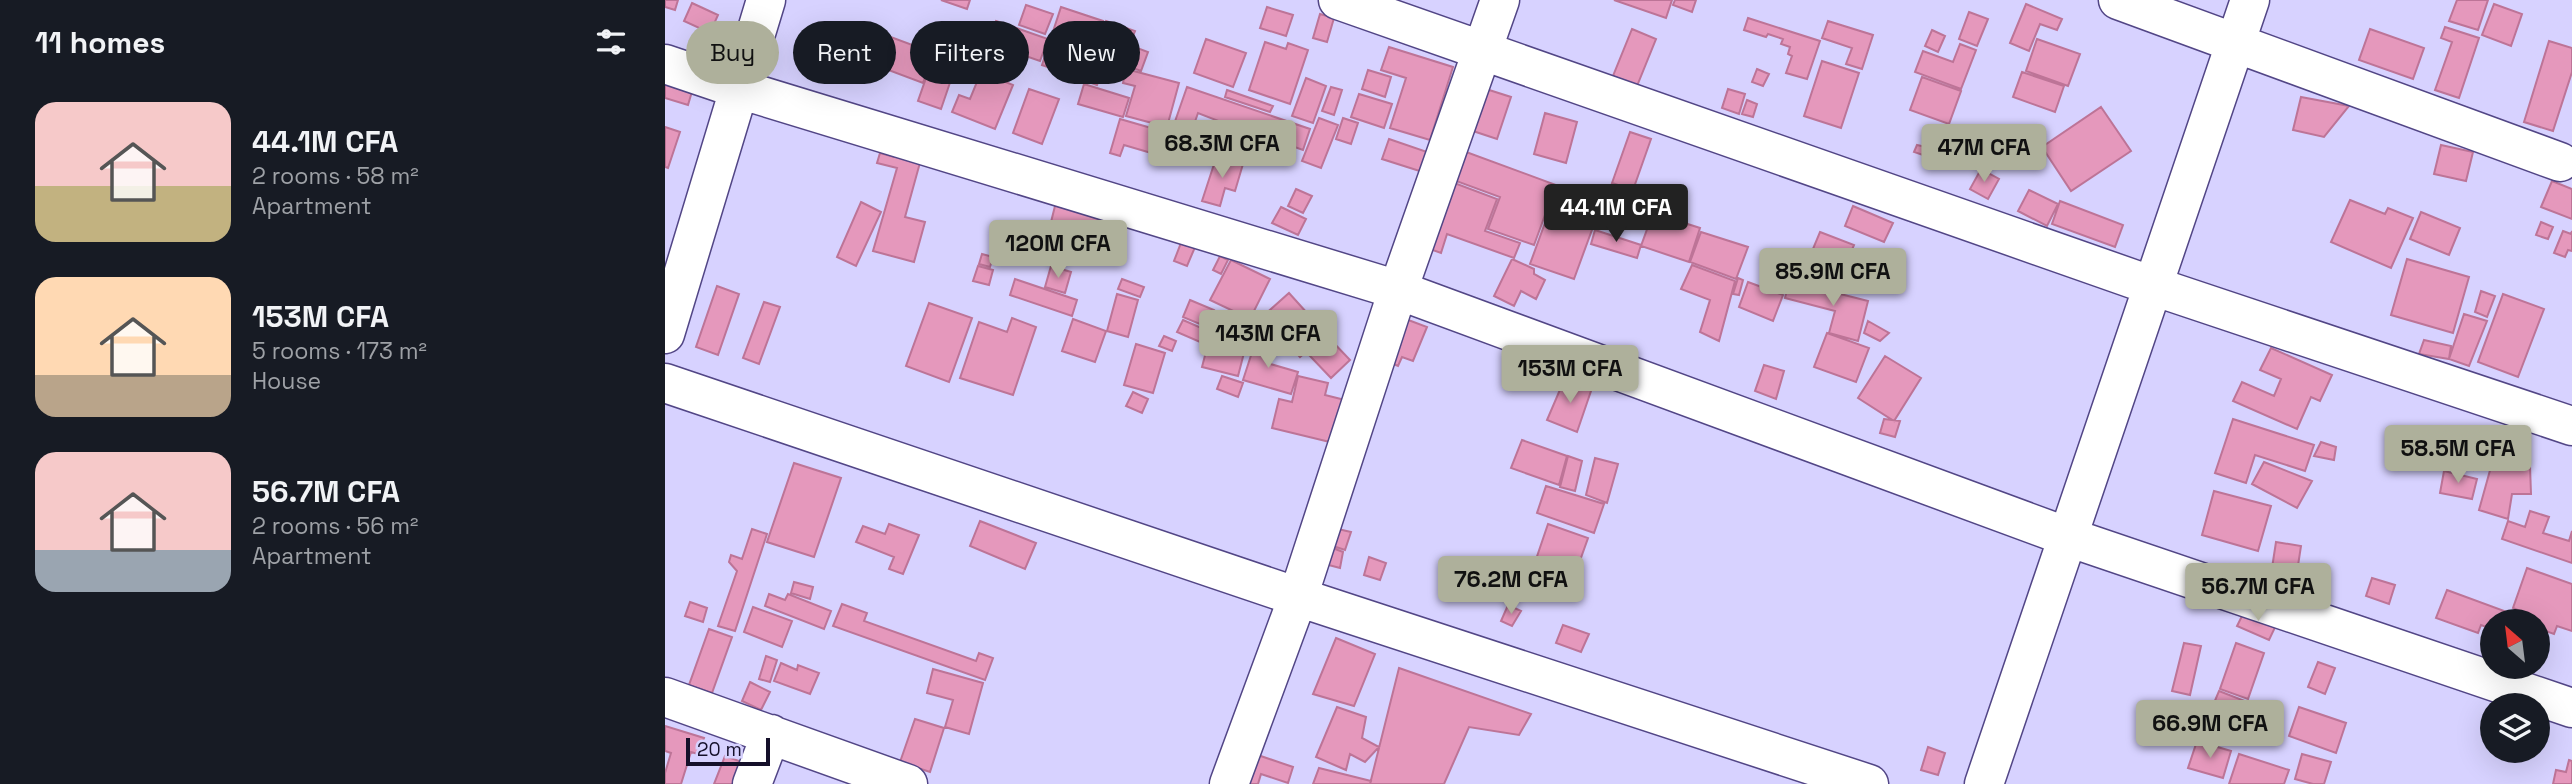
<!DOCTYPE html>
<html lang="en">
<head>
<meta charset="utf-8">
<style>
  :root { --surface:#171b24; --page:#20242c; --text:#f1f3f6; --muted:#9ea1a6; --accent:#aeb09b }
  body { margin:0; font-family:"Space Grotesk",sans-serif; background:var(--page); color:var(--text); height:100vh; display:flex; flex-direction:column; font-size:26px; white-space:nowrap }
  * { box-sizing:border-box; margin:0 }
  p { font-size:23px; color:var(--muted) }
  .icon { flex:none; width:38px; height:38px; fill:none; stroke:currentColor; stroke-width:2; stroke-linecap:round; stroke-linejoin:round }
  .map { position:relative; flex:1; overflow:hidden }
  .sheet { display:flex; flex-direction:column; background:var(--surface); width:665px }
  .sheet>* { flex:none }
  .guide { position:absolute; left:21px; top:21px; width:665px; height:63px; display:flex; gap:14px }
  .needle { width:46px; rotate:332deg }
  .fabs { position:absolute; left:1815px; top:609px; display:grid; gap:14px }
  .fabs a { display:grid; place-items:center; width:70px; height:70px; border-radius:50%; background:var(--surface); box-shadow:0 7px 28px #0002; font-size:35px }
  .scale { position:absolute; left:21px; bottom:18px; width:84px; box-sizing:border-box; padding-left:7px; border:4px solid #15102a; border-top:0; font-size:19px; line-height:24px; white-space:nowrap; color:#15102a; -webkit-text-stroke:5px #d7d2ff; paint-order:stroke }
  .price { position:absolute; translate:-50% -60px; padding:0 16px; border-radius:7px; background:var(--accent); color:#111; font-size:23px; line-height:46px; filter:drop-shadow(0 2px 4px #0008) }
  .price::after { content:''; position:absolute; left:50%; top:42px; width:21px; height:16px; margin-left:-10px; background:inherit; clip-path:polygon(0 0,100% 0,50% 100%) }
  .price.active { background:#222; color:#fff }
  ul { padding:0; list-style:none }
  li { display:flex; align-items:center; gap:21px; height:175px; padding:0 35px }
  li span { display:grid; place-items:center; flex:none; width:196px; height:140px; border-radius:21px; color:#555 }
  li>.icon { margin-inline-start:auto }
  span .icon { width:84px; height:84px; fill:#fffc; stroke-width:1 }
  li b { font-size:30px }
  h2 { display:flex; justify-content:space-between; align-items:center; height:84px; padding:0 35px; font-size:30px }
  .chip { padding:0 24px; border-radius:32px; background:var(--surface); box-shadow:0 7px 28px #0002; font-size:24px; line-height:63px }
  .chip.active { background:var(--accent); color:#111 }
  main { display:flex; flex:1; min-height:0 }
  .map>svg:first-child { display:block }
</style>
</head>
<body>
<main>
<section class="sheet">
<h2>11 homes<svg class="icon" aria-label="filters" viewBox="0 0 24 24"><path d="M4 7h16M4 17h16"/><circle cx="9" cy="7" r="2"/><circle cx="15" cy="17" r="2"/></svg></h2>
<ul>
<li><span style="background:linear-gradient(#f6c9c9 60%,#c2b280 0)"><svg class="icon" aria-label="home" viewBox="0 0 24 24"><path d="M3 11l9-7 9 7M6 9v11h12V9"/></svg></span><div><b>44.1M CFA</b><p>2 rooms · 58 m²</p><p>Apartment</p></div></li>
<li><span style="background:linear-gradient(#ffd9b3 70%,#b9a48a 0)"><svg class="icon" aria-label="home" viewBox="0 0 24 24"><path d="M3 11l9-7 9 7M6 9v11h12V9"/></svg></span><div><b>153M CFA</b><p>5 rooms · 173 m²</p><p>House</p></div></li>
<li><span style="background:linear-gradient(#f6c9c9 70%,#9aa5b1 0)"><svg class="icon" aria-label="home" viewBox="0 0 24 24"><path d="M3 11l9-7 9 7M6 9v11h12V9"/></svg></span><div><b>56.7M CFA</b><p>2 rooms · 56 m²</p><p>Apartment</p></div></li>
</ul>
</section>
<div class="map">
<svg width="1907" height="784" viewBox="0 0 1907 784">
  <rect width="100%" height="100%" fill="#d7d2ff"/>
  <path fill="#e598bc" stroke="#bd7497" stroke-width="2" d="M0 0H13L10 10 0 7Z
    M276 0H305L302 9Z
    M949 0H1007L1001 18Z
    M1010 0H1031L1027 12 1008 5Z
    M1792 0H1823L1813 30 1784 21Z
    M27 3 53 15 45 33 19 21Z
    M1361 4 1397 19 1392 30 1375 24 1364 51 1345 43Z
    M1829 4 1857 14 1846 46 1817 35Z
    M361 5 388 14 380 34 354 25Z
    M396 7 438 21 419 79 377 65Z
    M602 7 628 15 621 36 595 28Z
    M1304 12 1323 19 1312 46 1294 39Z
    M655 14 669 18 662 42 648 38Z
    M1083 18 1155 41 1142 79 1121 73 1127 56 1123 54 1125 47 1116 44 1118 39 1103 34 1101 37 1079 30Z
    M331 21 383 39 375 61 352 53 347 67 319 58Z
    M441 21 470 31 464 45 483 52 476 71 429 54Z
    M1163 21 1208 35 1197 69 1181 64 1187 48 1157 38Z
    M188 23 269 53 258 83 205 63 201 74 173 63Z
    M1780 27 1814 38 1794 98 1770 90 1787 42 1776 38Z
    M967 29 991 39 972 86 948 76Z
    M1705 29 1759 48 1748 79 1694 60Z
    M1267 30 1280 36 1273 52 1260 46Z
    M541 39 581 53 568 87 529 73Z
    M1372 39 1415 54 1403 86 1361 71Z
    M1884 41 1907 48V72L1888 131 1859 122Z
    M600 42 621 49 623 43 643 50 625 104 584 90Z
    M1295 44 1311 50 1296 89 1250 72 1258 51 1288 62Z
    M724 47 788 67 765 140 725 128 741 78 716 70Z
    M429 57 441 61 432 85 420 81Z
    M268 58 291 65 276 109 253 101Z
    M1157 61 1194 73 1176 128 1139 116Z
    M0 69 31 78 23 105 0 98Z
    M461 69 514 83 502 127 461 116 470 86 458 83Z
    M1092 69 1104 74 1098 86 1087 82Z
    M703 70 726 77 720 97 697 89Z
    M316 72 348 85 330 129 287 112 294 95 305 99Z
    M1357 72 1399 86 1390 112 1348 97Z
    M1257 77 1296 91 1284 124 1245 110Z
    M641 78 661 86 648 123 627 116Z
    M419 84 464 98 458 117 413 104Z
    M522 87 645 129 638 150 581 130 571 160 554 153 564 125 533 113 525 136 507 130Z
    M666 87 677 90 669 115 657 111Z
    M364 89 394 99 377 144 348 133Z
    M821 89 846 97 832 139 808 131Z
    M1063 89 1080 94 1074 114 1057 108Z
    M562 90 608 106 605 112 560 97Z
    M694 94 727 104 719 128 686 117Z
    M1636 97 1684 106 1659 137 1628 130Z
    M1082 100 1092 104 1088 117 1077 114Z
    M1436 107 1466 151 1406 191 1377 147Z
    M880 113 912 122 901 163 869 154Z
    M654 118 673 125 656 168 637 161Z
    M678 118 693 123 686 144 671 139Z
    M455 119 500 132 493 155 459 145 455 156 445 153Z
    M0 127 15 132 3 168 0 167Z
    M965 132 986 139 968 190 947 183Z
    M724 139 771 155 764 174 717 159Z
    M1273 140 1281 146 1277 163 1267 157Z
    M1252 145 1261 147 1258 155 1249 152Z
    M1776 145 1808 152 1801 181 1769 174Z
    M793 149 891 185 869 245 823 229 835 197 783 178Z
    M215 153 229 157 235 153 256 159 240 217 260 222 249 262 208 251 232 168 212 163Z
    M552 155 578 164 570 191 560 188 555 206 537 201Z
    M1316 169 1334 179 1323 199 1305 189Z
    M784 181 832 199 820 231 855 243 849 258 782 234 776 253 759 247Z
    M1887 181 1907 189V219L1876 207Z
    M631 189 647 196 638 213 623 206Z
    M1364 190 1393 204 1382 226 1353 211Z
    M1685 200 1720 214 1723 208 1748 218 1726 268 1666 242Z
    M1395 201 1458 225 1450 247 1387 224Z
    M196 202 216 212 191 266 172 257Z
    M391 202 437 213 432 234 386 222Z
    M1188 206 1228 223 1219 242 1180 226Z
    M616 207 641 219 633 235 607 223Z
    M884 212 928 227 909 279 865 264Z
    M1756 212 1795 228 1784 255 1745 239Z
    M988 213 1035 228 1024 262 976 246Z
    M1876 222 1888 227 1883 239 1871 235Z
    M930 230 976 245 972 258 926 244Z
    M1898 231 1906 234 1907 231V251L1903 250 1900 257 1889 253Z
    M1036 232 1083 247 1071 279 1025 262Z
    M1155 232 1189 245 1171 287 1138 273Z
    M519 235 533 240 522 266 509 261Z
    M317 254 328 257 325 267 314 264Z
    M555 256 563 260 556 274 548 270Z
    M847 259 869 269V274L880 280 871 299 856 291 849 306 829 296Z
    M1742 259 1804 277 1788 333 1726 315Z
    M566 260 605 279 585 319 545 300Z
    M1027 265 1070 281 1054 341 1035 332 1045 300 1016 289Z
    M313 266 328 270 324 285 308 281Z
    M386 266 406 272 400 293 380 287Z
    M1073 278 1078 280 1074 295 1068 294Z
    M350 279 412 300 407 316 345 295Z
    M457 279 479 287 475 297 453 289Z
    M1124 281 1203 301 1193 341 1164 333 1170 311 1120 298Z
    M1083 282 1118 295 1108 321 1074 307Z
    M52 286 74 294 53 355 31 347Z
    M1816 291 1830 296 1822 317 1810 312Z
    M624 293 661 334 635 357 598 316Z
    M452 294 473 300 463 337 442 331Z
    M1838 294 1879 309 1853 377 1813 362Z
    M525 300 549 310 542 327 518 317Z
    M99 302 115 307 94 364 78 358Z
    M264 303 307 318 284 382 241 366Z
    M1799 314 1822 321 1804 366 1784 359Z
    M347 318 371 327 348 395 295 378 314 322 342 332Z
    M738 318 762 327 748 361 737 357 733 366 721 361Z
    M408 319 441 331 430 362 397 351Z
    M518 320 541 330 535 342 512 332Z
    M1203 321 1224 333 1215 341 1199 333Z
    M1162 333 1204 348 1191 382 1149 367Z
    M499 336 511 341 507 351 494 346Z
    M592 337 608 342 602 363 633 372 626 394 578 380Z
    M664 338 685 360 666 378 645 356Z
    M544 340 580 349 573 376 537 367Z
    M1759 340 1786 346 1784 359 1754 354Z
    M471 344 500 353 488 393 459 385Z
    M1606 348 1667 375 1655 401 1646 397 1632 429 1568 401 1577 382 1609 396 1616 379 1595 370Z
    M1220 356 1256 378 1229 421 1193 398Z
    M1099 365 1119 371 1111 399 1090 391Z
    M557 376 578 383 573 397 552 389Z
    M633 376 663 383 660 395 680 400 669 443 607 428 614 399 627 402Z
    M900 378 927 388 912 432 882 420Z
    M468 392 483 399 477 413 461 406Z
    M1219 419 1235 421 1230 437 1215 433Z
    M1568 419 1649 445 1640 471 1590 455 1581 483 1550 473Z
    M1830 439 1837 444 1836 453 1826 449Z
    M857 440 902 456 894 485 846 468Z
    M1656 442 1671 447 1669 460 1649 456Z
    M1792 448 1813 458 1808 470 1787 461Z
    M903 456 917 461 910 491 895 487Z
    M1829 456 1865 466 1866 494H1847L1843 519 1814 510Z
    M930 458 953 464 942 503 921 495Z
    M1599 462 1647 481 1632 508 1587 484Z
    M129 463 176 478 149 557 102 542Z
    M1779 471 1812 479 1807 499 1775 493Z
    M881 486 939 504 929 533 872 513Z
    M1549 491 1606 506 1593 551 1537 535Z
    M1865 511 1884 517 1878 533 1904 541 1907 531V563L1837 539 1843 521 1860 527Z
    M315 521 371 543 360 569 305 546Z
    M224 524 254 535 238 574 224 569 229 557 191 542 198 526 220 534Z
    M883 524 923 538 902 597 863 583Z
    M87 529 102 534 70 631 53 626 72 571 64 562 66 555 77 559Z
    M673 529 686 532 680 550 659 543Z
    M1611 542 1636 546 1632 572 1607 568Z
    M660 545 678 552 675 568 656 563Z
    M704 557 721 563 715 580 699 575Z
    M1862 568 1907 584V631L1892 626 1889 634 1872 628V621H1869L1870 617 1848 608Z
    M1707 578 1730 585 1724 604 1701 596Z
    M129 582 148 587 145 599 126 593Z
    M1782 590 1842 612 1838 621H1827V629L1816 625 1813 633 1771 618Z
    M104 594 120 600 123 594 166 611 159 629 100 606Z
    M25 602 42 608 38 622 20 616Z
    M177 604 202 613 199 621 311 661 314 653 328 658 320 680 168 626Z
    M843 605 856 611 847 626 836 621Z
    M1582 606 1613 621 1604 640 1572 626Z
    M88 607 127 621 117 647 79 632Z
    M898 625 924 634 916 652 891 643Z
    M44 629 67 637 47 693 24 685Z
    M671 638 710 654 689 706 648 694Z
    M1519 643 1536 646 1525 695 1507 691Z
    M1571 643 1599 653 1583 699 1555 689Z
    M101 656 112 660 105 682 94 679Z
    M1653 662 1670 668 1660 694 1643 687Z
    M116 663 132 670 133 665 154 673 145 694 109 681Z
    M734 668 866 714 854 735 804 727 779 784H705Z
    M268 669 318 683 304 734 280 727 288 700 262 693Z
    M85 682 105 692 96 710 77 701Z
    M1554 691 1585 703 1572 735 1541 722Z
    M672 707 701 717 697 738 714 747 700 762 685 754 681 770 651 757Z
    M1634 707 1681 723 1671 753 1624 736Z
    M250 719 279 728 265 772 235 762Z
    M0 726 39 738 33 754 26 752 16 784H0V773L6 753 0 751Z
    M1532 741 1566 751 1558 778 1523 768Z
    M1263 747 1280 753 1273 775 1256 770Z
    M584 752 628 767 623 783 596 774 593 784H574Z
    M1574 754 1624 770 1619 784H1564Z
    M1637 754 1666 762 1659 784H1648L1630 779Z
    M60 756 77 762 69 784H49Z
    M1904 760 1907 761V784H1888L1891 770 1901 772Z
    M654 768 706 781 705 784H648Z"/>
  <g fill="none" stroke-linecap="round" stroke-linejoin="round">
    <defs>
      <path id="minor" d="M673 0 1488 286 1907 426
        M1453 0 1895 162
        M0 64 74 89 733 290 1403 537 1907 708
        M0 334 101 0
        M0 383 633 597 1204 784
        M0 697 243 784
        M87 784 106 734
        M564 784 633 597 733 290 835 0
        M1319 784 1585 0"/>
    </defs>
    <use href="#minor" stroke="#524686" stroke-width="41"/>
    <use href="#minor" stroke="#fff" stroke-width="38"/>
  </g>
</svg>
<div class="fabs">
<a><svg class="needle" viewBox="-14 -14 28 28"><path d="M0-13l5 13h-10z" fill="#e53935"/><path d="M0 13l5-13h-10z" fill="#9ea1a6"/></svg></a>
<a><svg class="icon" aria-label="layers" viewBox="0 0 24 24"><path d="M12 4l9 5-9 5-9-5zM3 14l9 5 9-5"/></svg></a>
</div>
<div class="scale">20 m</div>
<b class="price" style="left:557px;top:180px">68.3M CFA</b>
<b class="price" style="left:1319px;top:184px">47M CFA</b>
<b class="price active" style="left:951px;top:244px">44.1M CFA</b>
<b class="price" style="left:393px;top:280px">120M CFA</b>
<b class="price" style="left:1168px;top:308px">85.9M CFA</b>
<b class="price" style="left:603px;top:370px">143M CFA</b>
<b class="price" style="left:905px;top:405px">153M CFA</b>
<b class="price" style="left:1793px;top:485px">58.5M CFA</b>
<b class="price" style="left:846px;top:616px">76.2M CFA</b>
<b class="price" style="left:1593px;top:623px">56.7M CFA</b>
<b class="price" style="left:1545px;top:760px">66.9M CFA</b>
<div class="guide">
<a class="chip active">Buy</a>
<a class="chip">Rent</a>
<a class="chip">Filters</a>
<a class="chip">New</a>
</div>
</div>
</main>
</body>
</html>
